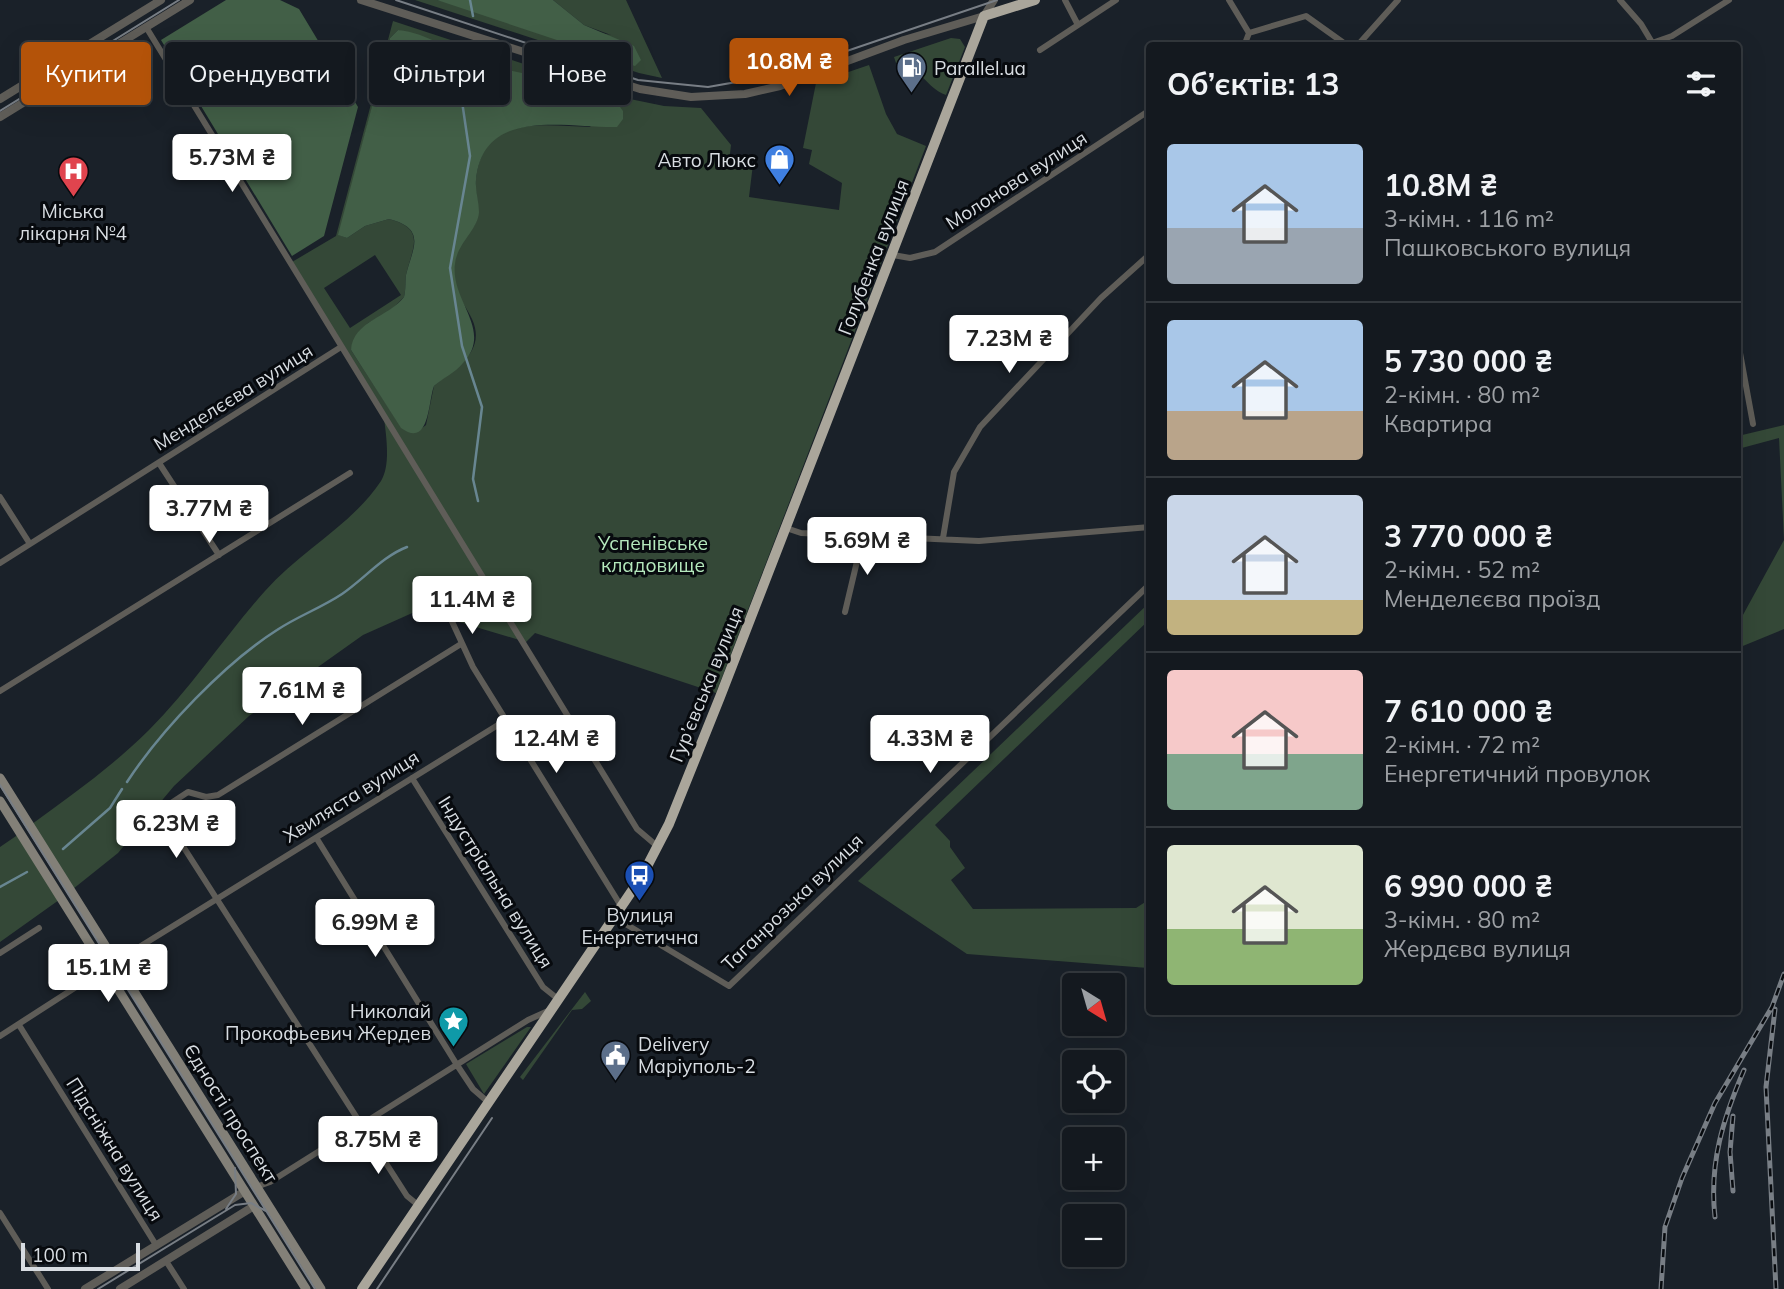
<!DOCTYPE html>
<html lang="uk">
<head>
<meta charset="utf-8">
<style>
  :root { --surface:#14191f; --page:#1d2228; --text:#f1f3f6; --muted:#9da0a4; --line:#33383d; --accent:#b45309 }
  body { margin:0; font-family:Mulish,sans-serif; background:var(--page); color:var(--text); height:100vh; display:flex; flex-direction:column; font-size:26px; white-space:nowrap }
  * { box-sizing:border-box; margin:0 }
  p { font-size:23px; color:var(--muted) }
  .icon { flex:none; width:38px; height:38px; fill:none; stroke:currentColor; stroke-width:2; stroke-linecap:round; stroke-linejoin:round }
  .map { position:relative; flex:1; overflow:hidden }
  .sheet { position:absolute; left:1146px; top:42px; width:595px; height:973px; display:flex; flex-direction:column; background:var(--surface); border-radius:7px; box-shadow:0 7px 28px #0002,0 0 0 2px var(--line) }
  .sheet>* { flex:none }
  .top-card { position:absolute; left:21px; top:42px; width:665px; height:63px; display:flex; gap:14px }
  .needle { width:46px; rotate:143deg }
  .tools { position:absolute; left:1062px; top:973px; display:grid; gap:14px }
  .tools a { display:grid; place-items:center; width:63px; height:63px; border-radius:7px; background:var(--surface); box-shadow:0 7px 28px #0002,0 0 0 2px var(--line); font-size:35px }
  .scale { position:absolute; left:21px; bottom:18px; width:119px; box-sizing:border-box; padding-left:7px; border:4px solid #d8dde2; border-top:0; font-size:19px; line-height:24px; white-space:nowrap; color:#d8dde2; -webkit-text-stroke:5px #070a0e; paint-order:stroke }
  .price { position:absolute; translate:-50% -60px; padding:0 16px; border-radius:7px; background:#fff; color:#222; font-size:23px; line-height:46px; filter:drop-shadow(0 2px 4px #0008) }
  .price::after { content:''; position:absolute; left:50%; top:42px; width:21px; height:16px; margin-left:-10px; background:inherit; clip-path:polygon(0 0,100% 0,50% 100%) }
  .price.on { background:var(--accent); color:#fff }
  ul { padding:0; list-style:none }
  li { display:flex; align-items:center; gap:21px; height:175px; padding:0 21px }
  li+li { border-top:2px solid var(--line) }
  li span { display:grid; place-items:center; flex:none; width:196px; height:140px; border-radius:7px; color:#555 }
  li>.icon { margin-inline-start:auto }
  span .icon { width:84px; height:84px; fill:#fffc; stroke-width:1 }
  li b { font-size:30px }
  h2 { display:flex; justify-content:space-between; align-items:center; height:84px; padding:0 21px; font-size:30px }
  .chip { padding:0 24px; border-radius:7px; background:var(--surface); box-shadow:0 7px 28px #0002,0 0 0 2px var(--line); font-size:24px; line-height:63px }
  .chip.on { background:var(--accent); color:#fff }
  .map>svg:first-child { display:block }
</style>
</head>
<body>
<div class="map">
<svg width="1784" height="1289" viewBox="0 0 1784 1289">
  <rect width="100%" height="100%" fill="#1a2129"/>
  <path fill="#344837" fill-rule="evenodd" d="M415 0H437L611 35 584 25 553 0H626L662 78 639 73Z
    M393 21 630 99 664 106 701 108 731 145 729 162 753 164 749 197 839 210 842 183 809 164 812 150 803 148 816 83 869 65 886 114 897 134 926 146 716 693 535 633 526 642 419 610 363 635 249 716 174 786 118 853 73 889 32 824C72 795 114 765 149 730 192 687 225 636 265 591 301 550 351 526 381 481 391 465 386 435 384 418L292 262 336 236ZM398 30 458 51 479 63 507 68 591 127C543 126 483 113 476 179 474 194 481 207 476 222 474 227 470 230 467 235 456 248 453 263 454 280 456 295 466 306 472 319 487 352 455 368 434 386L426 425 417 432 401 427 351 350 368 323 387 314 404 297C406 290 405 282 406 275 412 248 427 229 389 219L365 226 347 238 339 235 390 38ZM375 255 401 295 350 328 324 288Z
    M951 38 960 39 965 47 946 95C925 87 926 71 896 63L894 57Z
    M1784 425V540L1779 438 1738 449V436Z
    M1784 540V629L1738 648V624Z
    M1150 602V619L935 825 950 841V847L965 868 951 880 973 909 1136 908 1150 899V991L1147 993 1148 968 967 954 858 881Z
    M19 834 59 900 0 942V847Z
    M585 992 591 1001 582 1009 572 1010 523 1080 520 1077Z
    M527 1027H531L484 1094 466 1064Z"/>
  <path fill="#425f47" d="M226 0H280L299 9 358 107 324 236 292 256 161 40Z
    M437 0H553L584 25 634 46 641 60 635 66Z
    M398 30C428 33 451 52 478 62 508 74 607 82 623 111V119L617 127C565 128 483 106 476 180 475 191 479 201 479 212 478 230 457 243 455 264 450 301 494 330 463 363 455 373 443 378 434 386 428 401 430 449 401 428L351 350C353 321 389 317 404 297 406 290 405 282 406 275 412 249 428 229 389 219L365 226 347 238 338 235 390 38Z"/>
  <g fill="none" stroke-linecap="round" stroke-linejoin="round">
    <path stroke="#688691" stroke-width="2.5" d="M470 0 473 16
      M462 50 457 67 470 156 450 268 462 346 482 407 473 479 478 501
      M127 782C161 730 225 663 277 630 298 616 321 608 342 594 364 579 383 556 407 547
      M63 849 110 808 122 789
      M0 887 27 872"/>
    <path stroke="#5f5d58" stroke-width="6" d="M1065 0 1078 25
      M1229 0 1249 33
      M1620 0 1641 24 1653 44
      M146 27 637 829 657 846
      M1249 33 1306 16 1348 46
      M1652 43 1672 36 1729 0
      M1244 46 1249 33
      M1357 46 1398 0
      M1040 50 1116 0
      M893 255 910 258 935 252 1150 110
      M1738 342 1753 424
      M159 463 219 555
      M0 497 30 544
      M786 528 801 533 979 541 1150 527
      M943 538 954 472 980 427 1101 298 1150 254
      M0 563 341 347
      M845 612 863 536
      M449 615 473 667 621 906
      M0 691 350 473
      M412 778 543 987 558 999
      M317 839 457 1065 473 1089 488 1102
      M614 917 729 986 1150 584
      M0 953 39 928
      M115 962 506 720
      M19 1025 156 1245
      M0 1036 104 969
      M256 1187 270 1182 528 1020 548 1011
      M418 1205 407 1196 170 826 162 809 188 792 206 797 218 795 461 644
      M0 1213 48 1289
      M166 1261 184 1289"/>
    <path stroke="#5f5d58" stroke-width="8" d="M361 0 640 89 691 97 745 94 780 86 904 40 984 16 994 0
      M0 99 161 0
      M0 117 190 0
      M85 1289 245 1191
      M120 1289 254 1206"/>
    <path stroke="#838078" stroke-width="9" d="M0 778 321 1289
      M0 801 306 1289"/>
    <path stroke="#aaa69b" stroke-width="10" d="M362 1289 642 876 669 824 720 697 984 16 1035 0"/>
    <path stroke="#787e85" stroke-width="2" d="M396 0 638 80 708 87 776 75 997 0
      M0 111 179 0
      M0 785 315 1289
      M226 1209 236 1194 235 1168
      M98 1289 235 1205 251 1203 266 1211
      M377 1289 492 1118"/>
    <defs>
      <path id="rail" d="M1775 1009 1766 1087 1776 1289
        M1733 1116 1730 1152 1733 1191
        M1715 1217C1709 1163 1723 1119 1744 1070
        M1661 1289 1665 1227 1682 1178 1715 1103 1772 1007 1784 974"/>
    </defs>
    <use href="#rail" stroke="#787e85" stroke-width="5"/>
    <use href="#rail" stroke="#070a0e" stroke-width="2.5" stroke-dasharray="8" stroke-linecap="butt"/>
  </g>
  <defs>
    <symbol id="fuel-pin" viewBox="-11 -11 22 30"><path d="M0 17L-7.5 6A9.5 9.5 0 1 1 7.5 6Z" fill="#5c6f8a" stroke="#070a0e"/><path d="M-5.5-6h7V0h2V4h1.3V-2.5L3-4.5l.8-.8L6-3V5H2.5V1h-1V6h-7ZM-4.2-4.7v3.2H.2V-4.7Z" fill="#fff"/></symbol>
    <symbol id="shop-pin" viewBox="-11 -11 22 30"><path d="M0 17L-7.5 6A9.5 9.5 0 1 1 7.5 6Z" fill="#3f7fe0" stroke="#070a0e"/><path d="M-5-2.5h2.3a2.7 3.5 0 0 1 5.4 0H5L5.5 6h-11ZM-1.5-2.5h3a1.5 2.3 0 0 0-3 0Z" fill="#fff"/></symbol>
    <symbol id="hospital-pin" viewBox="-11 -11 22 30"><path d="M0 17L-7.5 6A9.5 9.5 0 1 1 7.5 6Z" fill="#e0444e" stroke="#070a0e"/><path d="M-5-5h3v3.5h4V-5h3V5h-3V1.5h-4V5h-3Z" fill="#fff"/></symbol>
    <symbol id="bus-pin" viewBox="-11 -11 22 30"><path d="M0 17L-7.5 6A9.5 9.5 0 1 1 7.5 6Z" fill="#1a4fb4" stroke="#070a0e"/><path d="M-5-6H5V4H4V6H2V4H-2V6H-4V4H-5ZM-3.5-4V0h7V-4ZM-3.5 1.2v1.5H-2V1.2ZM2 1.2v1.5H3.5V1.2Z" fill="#fff"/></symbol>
    <symbol id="sight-pin" viewBox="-11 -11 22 30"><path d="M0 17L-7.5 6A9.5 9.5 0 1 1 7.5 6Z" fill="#0f9aa8" stroke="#070a0e"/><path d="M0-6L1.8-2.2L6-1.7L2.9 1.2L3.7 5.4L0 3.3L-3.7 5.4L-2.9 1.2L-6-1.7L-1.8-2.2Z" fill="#fff"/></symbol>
    <symbol id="civic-pin" viewBox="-11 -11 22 30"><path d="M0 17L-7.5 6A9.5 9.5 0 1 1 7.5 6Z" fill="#5c6f8a" stroke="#070a0e"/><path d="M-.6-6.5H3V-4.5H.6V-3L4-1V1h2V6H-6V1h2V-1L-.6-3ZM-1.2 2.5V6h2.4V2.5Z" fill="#fff"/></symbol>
  </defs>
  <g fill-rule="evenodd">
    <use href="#fuel-pin" x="894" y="50" width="35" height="47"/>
    <use href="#shop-pin" x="762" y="142" width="35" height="47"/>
    <use href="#hospital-pin" x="56" y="154" width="35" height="47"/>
    <use href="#bus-pin" x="622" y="858" width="35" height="47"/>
    <use href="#sight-pin" x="436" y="1004" width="35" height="47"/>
    <use href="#civic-pin" x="598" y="1038" width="35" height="47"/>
  </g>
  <g text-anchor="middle" stroke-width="6" stroke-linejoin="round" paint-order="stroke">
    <g font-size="19" fill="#d8dde2" stroke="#070a0e" text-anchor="start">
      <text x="934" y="75">Parallel.ua</text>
      <text x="756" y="167" text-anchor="end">Авто Люкс</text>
      <text x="73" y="218" text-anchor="middle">Міська<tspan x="73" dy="22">лікарня №4</tspan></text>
      <text x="640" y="922" text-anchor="middle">Вулиця<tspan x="640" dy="22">Енергетична</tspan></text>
      <text x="431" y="1018" text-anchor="end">Николай<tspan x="431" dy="22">Прокофьевич Жердев</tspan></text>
      <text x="638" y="1051">Delivery<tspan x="638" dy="22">Марiуполь-2</tspan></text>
    </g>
    <g font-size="19" fill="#d8dde2" stroke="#070a0e">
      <text transform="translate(1016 180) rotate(-33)" y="7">Молонова вулиця</text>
      <text transform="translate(873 257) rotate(-69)" y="7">Голубенка вулиця</text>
      <text transform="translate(233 397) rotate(-32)" y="7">Менделєєва вулиця</text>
      <text transform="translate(706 684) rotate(-68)" y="7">Гур’євська вулиця</text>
      <text transform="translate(351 796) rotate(-32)" y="7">Хвиляста вулиця</text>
      <text transform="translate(496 882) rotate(58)" y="7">Індустріальна вулиця</text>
      <text transform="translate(792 902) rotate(-44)" y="7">Таганрозька вулиця</text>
      <text transform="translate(231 1113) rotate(58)" y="7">Єдності проспект</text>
      <text transform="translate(115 1149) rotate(58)" y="7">Підсніжна вулиця</text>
    </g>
    <g font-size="19" fill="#b5e9bd" stroke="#070a0e">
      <text x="653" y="550">Успенівське<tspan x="653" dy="22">кладовище</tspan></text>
    </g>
  </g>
</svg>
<div class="tools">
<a><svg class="needle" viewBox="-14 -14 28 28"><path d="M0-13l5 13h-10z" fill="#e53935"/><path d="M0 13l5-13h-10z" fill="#9da0a4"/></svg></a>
<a><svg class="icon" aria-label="locate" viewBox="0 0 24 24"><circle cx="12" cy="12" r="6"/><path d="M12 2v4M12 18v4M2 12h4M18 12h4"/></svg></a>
<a>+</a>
<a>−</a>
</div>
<div class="scale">100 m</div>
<b class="price on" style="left:789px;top:98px">10.8M ₴</b>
<b class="price" style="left:232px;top:194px">5.73M ₴</b>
<b class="price" style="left:1009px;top:375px">7.23M ₴</b>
<b class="price" style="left:209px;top:545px">3.77M ₴</b>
<b class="price" style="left:867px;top:577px">5.69M ₴</b>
<b class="price" style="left:472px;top:636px">11.4M ₴</b>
<b class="price" style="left:302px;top:727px">7.61M ₴</b>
<b class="price" style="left:556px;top:775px">12.4M ₴</b>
<b class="price" style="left:930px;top:775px">4.33M ₴</b>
<b class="price" style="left:176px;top:860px">6.23M ₴</b>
<b class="price" style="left:375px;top:959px">6.99M ₴</b>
<b class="price" style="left:108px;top:1004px">15.1M ₴</b>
<b class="price" style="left:378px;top:1176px">8.75M ₴</b>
<div class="top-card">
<a class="chip on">Купити</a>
<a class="chip">Орендувати</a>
<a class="chip">Фільтри</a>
<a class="chip">Нове</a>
</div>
<section class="sheet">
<h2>Об’єктів: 13<svg class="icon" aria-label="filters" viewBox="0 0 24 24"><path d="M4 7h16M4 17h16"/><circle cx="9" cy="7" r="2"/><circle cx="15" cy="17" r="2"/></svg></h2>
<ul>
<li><span style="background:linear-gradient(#a9c7e8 60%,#9aa5b1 0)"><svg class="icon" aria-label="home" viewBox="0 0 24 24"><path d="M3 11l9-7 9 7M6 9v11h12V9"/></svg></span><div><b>10.8M ₴</b><p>3-кімн. · 116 m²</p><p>Пашковського вулиця</p></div></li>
<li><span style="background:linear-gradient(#a9c7e8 65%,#b9a48a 0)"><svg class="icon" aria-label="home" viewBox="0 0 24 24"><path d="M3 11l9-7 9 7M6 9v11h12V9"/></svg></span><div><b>5 730 000 ₴</b><p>2-кімн. · 80 m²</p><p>Квартира</p></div></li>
<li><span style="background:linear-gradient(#c9d6e8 75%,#c2b280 0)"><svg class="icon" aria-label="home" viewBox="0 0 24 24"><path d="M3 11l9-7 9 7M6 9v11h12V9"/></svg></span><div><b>3 770 000 ₴</b><p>2-кімн. · 52 m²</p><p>Менделєєва проїзд</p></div></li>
<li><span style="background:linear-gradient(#f6c9c9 60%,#7fa58c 0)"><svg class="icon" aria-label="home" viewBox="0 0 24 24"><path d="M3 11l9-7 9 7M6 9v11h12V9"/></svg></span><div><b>7 610 000 ₴</b><p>2-кімн. · 72 m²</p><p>Енергетичний провулок</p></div></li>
<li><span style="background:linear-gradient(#dfe7d0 60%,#8fb573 0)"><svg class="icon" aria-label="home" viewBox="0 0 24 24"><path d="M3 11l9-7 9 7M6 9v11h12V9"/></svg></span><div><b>6 990 000 ₴</b><p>3-кімн. · 80 m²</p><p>Жердєва вулиця</p></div></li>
</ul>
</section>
</div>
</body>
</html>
